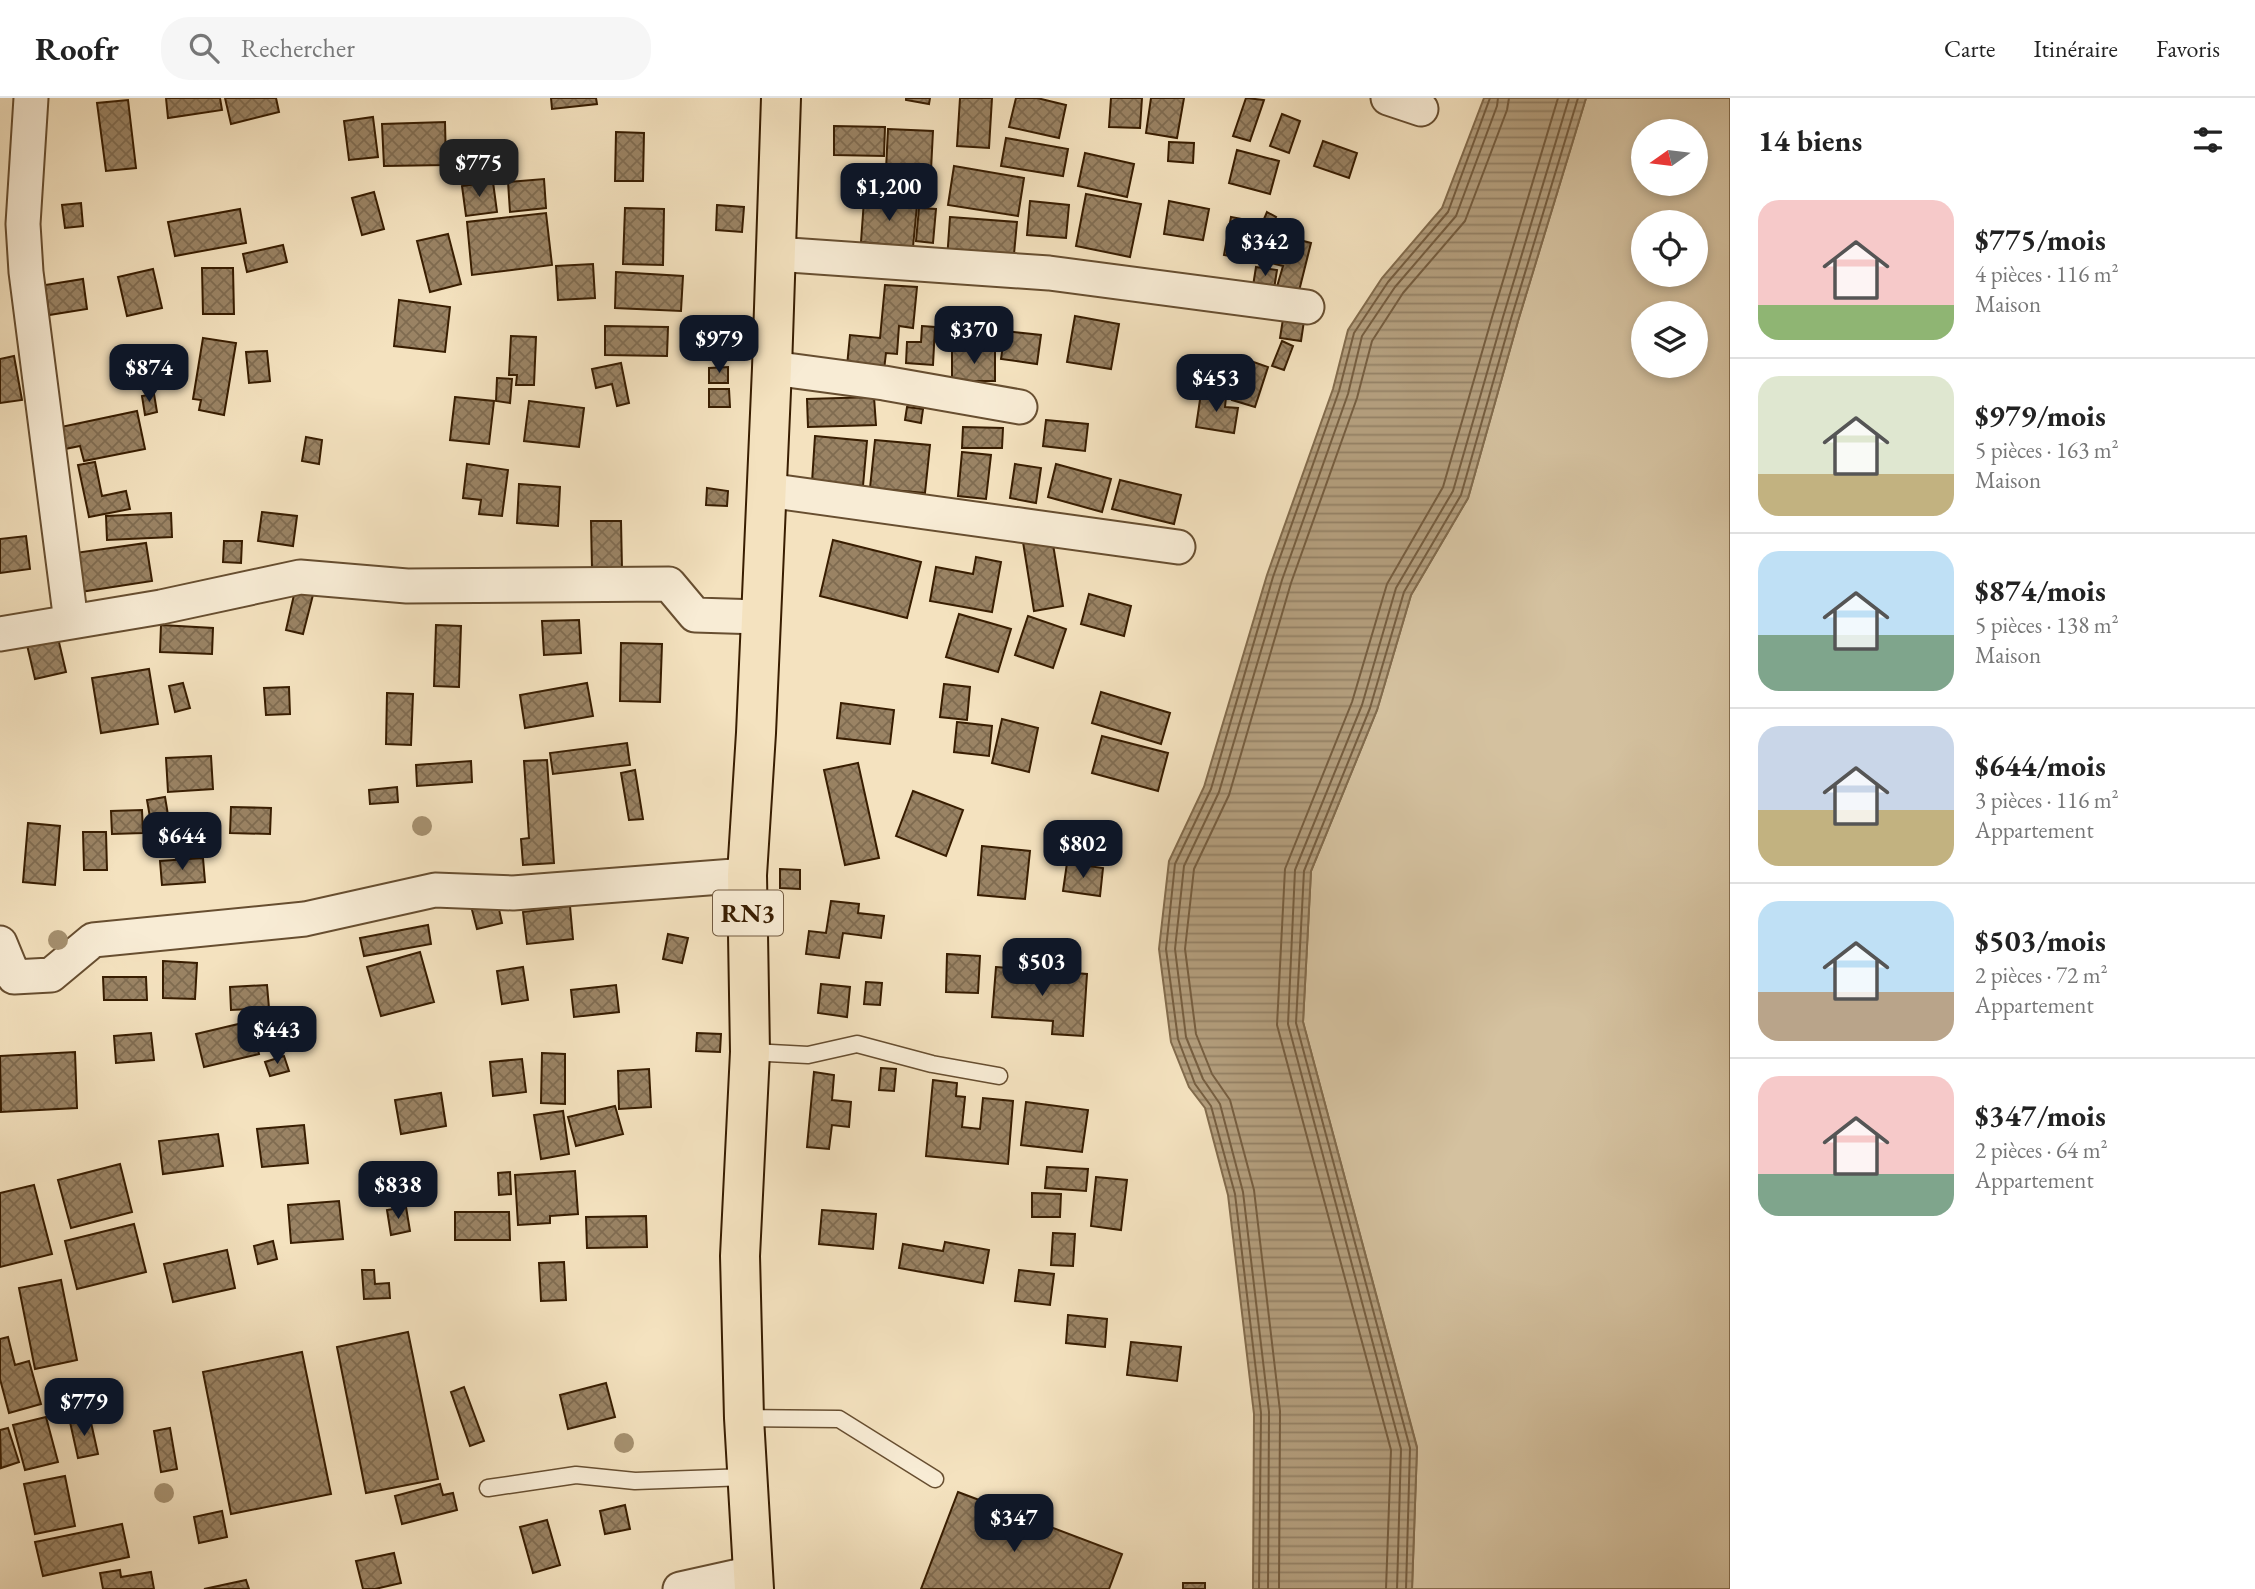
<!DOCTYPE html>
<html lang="fr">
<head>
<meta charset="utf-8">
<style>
  :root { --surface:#fff; --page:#f6f6f6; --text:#222; --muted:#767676; --line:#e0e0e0; --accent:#111827 }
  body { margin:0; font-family:"EB Garamond",serif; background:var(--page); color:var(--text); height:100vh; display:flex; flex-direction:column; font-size:26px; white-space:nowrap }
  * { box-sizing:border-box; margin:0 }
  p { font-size:23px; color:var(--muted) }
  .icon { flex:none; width:38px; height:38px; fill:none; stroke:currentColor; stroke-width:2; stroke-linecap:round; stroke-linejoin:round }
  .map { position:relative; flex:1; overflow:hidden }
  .drawer { display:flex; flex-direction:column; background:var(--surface); width:525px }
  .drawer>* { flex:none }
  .needle { width:46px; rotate:256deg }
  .tools { position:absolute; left:1631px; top:21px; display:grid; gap:14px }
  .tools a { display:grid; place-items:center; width:77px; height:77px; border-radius:50%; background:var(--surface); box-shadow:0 4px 10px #0003; font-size:35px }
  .price { position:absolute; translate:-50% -60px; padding:0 16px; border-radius:14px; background:var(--accent); color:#fff; font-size:23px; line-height:46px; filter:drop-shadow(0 2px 4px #0008) }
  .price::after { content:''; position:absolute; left:50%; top:42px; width:21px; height:16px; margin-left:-10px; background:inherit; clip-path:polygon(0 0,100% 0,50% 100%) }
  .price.selected { background:#222; color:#fff }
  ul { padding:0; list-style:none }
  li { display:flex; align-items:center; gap:21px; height:175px; padding:0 28px }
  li+li { border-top:2px solid var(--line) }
  li span { display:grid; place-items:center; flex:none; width:196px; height:140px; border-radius:21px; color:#555 }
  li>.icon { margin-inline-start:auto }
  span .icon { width:84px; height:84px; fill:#fffc; stroke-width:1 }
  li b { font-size:30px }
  h2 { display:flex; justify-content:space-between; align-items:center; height:84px; padding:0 28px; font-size:30px }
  header { display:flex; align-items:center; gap:42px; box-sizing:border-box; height:98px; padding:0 35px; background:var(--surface); border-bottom:2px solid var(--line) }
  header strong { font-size:33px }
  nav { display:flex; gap:38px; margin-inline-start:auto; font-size:24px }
  .search { width:490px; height:63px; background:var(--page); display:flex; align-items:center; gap:18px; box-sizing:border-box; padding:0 24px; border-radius:28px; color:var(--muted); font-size:26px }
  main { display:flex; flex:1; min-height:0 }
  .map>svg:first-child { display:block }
</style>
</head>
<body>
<header>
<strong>Roofr</strong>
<div class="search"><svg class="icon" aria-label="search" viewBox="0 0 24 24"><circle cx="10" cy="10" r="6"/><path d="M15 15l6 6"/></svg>Rechercher</div>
<nav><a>Carte</a><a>Itinéraire</a><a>Favoris</a></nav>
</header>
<main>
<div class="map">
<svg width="1730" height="1491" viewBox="0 0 1730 1491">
  <defs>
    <pattern id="water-rules" width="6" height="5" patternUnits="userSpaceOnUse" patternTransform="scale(1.75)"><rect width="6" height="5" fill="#b49f7e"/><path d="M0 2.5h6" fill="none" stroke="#938165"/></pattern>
    <pattern id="building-cross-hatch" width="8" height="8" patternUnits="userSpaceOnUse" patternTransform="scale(1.75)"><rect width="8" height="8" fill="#9a8364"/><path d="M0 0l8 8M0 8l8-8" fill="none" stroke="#7f6b50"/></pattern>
  </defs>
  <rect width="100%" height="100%" fill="#f4e2bf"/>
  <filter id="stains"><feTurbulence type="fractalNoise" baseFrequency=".00286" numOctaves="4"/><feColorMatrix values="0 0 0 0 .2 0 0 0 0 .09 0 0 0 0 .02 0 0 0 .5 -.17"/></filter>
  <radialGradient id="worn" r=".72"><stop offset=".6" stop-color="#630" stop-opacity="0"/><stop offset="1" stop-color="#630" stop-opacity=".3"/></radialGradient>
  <path fill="#d4c19f" stroke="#866f50" stroke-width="2" fill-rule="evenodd" d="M1586 0H1730V1491H1412L1417 1349 1303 924 1311 773 1377 612 1411 497 1468 400 1518 223ZM1643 33H1696V86H1643ZM1643 124H1696V177H1643ZM1643 215H1696V268H1643Z"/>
  <path fill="url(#water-rules)" stroke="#826b4c" stroke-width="2" d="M1484 0H1586L1518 223 1468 400 1411 497 1377 612 1311 773 1303 924 1417 1350 1412 1491H1253L1254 1316 1228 1097 1205 1010 1189 989 1171 944 1159 851 1169 763 1204 689 1267 477 1333 291 1348 232 1382 180 1442 110Z"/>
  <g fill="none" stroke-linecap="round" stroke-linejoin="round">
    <path stroke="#765e40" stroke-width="2" d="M1259 1491 1261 1315 1235 1096 1211 1008 1195 986 1178 941 1166 851 1175 766 1211 691 1273 479 1339 293 1354 235 1388 184 1448 114 1490 0
      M1268 1491 1269 1314 1243 1094 1220 1006 1203 981 1186 939 1175 851 1184 768 1219 694 1282 482 1348 296 1362 238 1395 189 1456 118 1497 8 1498 0
      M1279 1491 1280 1313 1254 1092 1230 1002 1212 976 1196 936 1185 851 1194 771 1229 697 1291 485 1357 300 1372 243 1403 195 1465 123 1507 12 1509 0
      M1386 1491 1391 1352 1277 927 1285 771 1352 604 1387 486 1443 389 1493 216 1558 0
      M1397 1491 1401 1351 1288 926 1295 772 1362 607 1396 490 1453 393 1503 219 1569 0
      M1406 1491 1410 1350 1296 925 1304 773 1370 610 1404 494 1461 397 1511 221 1578 0"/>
  </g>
  <path fill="url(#building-cross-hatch)" stroke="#381d01" stroke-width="2" d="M166 0H220L222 12 168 20Z
    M225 0H276L279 14 231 26Z
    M551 0H596L597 6 552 11Z
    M906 0H930L929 6 906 2Z
    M960 0H992L989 50 957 48Z
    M1016 0H1037L1066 7 1059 40 1009 29Z
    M1111 0H1142L1140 30 1109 29Z
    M1151 0H1184L1177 40 1146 35Z
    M1246 0 1264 2 1250 43 1233 38Z
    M128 2 136 70 106 73 97 5Z
    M1282 16 1300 23 1289 55 1270 48Z
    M373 19 378 59 349 62 344 23Z
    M445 24 446 67 384 68 382 26Z
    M834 28 885 29 884 58 834 57Z
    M888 31 933 33 931 72 899 70 898 92H885Z
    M616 34 644 35 643 83H615Z
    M1006 40 1068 51 1063 78 1001 68Z
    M1323 43 1357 55 1349 80 1314 68Z
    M1169 44 1194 45 1193 65 1168 63Z
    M1237 52 1279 63 1270 96 1229 85Z
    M1085 55 1134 66 1127 99 1078 88Z
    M954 68 1024 80 1018 118 948 107Z
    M544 81 546 110 510 114 508 84Z
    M493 84 497 114 466 118 462 88Z
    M374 94 384 131 362 137 352 100Z
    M1086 96 1141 106 1130 159 1076 148Z
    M864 102 917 107 913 149 861 144Z
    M1030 103 1069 107 1066 140 1027 137Z
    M1169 103 1209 111 1203 142 1164 136Z
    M81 105 83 128 65 130 62 107Z
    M717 107 744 109 742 134 716 132Z
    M625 110 664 111 663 167 623 166Z
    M919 110 936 111 933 145 916 143Z
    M240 111 246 145 175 158 168 124Z
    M1267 114 1276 119 1270 132 1261 128Z
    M546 115 552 167 472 177 467 124Z
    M950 119 1017 124 1013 167 947 162Z
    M1231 119 1247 122 1240 160 1224 157Z
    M1266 133 1311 145 1298 197 1276 192 1283 168 1259 162Z
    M448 136 461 186 430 194 417 143Z
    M283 147 287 164 247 174 243 156Z
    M593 166 595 200 558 202 556 168Z
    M1256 169 1277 172 1274 191 1253 188Z
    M202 170H233L234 216H203Z
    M153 171 162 210 127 218 118 179Z
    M616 174 683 178 681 213 615 210Z
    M83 181 87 211 49 217 45 187Z
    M885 187 917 189 913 230 899 228 897 256 886 255 884 272 847 268 850 237 880 240Z
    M399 202 450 209 445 254 394 248Z
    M1075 218 1119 226 1111 271 1067 264Z
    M1283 221 1304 223 1301 243 1280 240Z
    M605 228 668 229 667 258 605 257Z
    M922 228 935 229 933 267 906 265 907 244H921Z
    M1005 233 1041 237 1037 266 1001 261Z
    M511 238 536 239 534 287H516L517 277H509Z
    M203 240 236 245 224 317 199 312 201 302 193 301Z
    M1282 243 1293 248 1284 272 1272 268Z
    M952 252H995V283H952Z
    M267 253 270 283 249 285 246 254Z
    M14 258 22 302 0 305V261Z
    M1217 261 1236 268 1229 287 1210 279Z
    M1245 261 1268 269 1255 309 1232 302Z
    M621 265 629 305 617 308 612 286 596 290 592 271Z
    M728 269V285H709V270Z
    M497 280 512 281 510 305 496 303Z
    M709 291H729L730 309H709Z
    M1201 295 1226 299 1225 309 1238 310 1234 335 1196 329Z
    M154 296 157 314 145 317 142 298Z
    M455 299 494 303 489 346 450 342Z
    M874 299 876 327 808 329 807 301Z
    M529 303 584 310 579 349 524 343Z
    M907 309 923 311 921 325 905 322Z
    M137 313 145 351 84 363 80 348 65 351 61 329Z
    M1046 322 1088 326 1085 353 1043 348Z
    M963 329 1003 330 1002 350H962Z
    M815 338 867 343 863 388 812 384Z
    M306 339 322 342 319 366 302 363Z
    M875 342 930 347 925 395 870 390Z
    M962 354 991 357 986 401 958 398Z
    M95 364 102 398 126 393 130 411 89 419 78 367Z
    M467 366 508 372 502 418 479 416 481 402 463 400Z
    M1015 366 1041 370 1036 405 1010 400Z
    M1056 366 1111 381 1102 414 1048 399Z
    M1120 382 1181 397 1174 426 1112 411Z
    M519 386 560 389 558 428 517 425Z
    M707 390 728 393 727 408 706 407Z
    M262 414 297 418 293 448 258 443Z
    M171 415 172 439 107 442 106 418Z
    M591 423H621L622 471H592Z
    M26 438 30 471 0 475V441Z
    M1052 440 1063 508 1034 513 1023 444Z
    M833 442 921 464 907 520 820 498Z
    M224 443H242L241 465 223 464Z
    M146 445 152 483 80 494 75 455Z
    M976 459 1001 464 992 514 930 503 936 469 973 476Z
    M296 488 314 493 303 536 286 532Z
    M1089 496 1131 508 1124 538 1081 526Z
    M959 516 1011 531 998 574 946 559Z
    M1028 518 1066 531 1053 570 1015 557Z
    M579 522 581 555 544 557 542 523Z
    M161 527 213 530 212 556 160 554Z
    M436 527 461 528 459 589 434 588Z
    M58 540 66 574 35 581 27 547Z
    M621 545 662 546 660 604 620 603Z
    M149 571 158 626 101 635 92 580Z
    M183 585 190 610 175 614 169 588Z
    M587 585 593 618 525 630 520 597Z
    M944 586 970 589 967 622 940 619Z
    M289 589 290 616 266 617 264 590Z
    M1101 594 1170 615 1161 646 1092 625Z
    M387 595 413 596 411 647 386 646Z
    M841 605 894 612 890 646 837 640Z
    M1002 621 1038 630 1029 674 992 665Z
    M957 624 992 628 989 658 954 654Z
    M1102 638 1168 655 1158 693 1092 675Z
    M627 645 630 667 553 676 550 655Z
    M211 658 213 691 168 694 166 660Z
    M547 662 554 765 523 767 521 741 529 740 524 663Z
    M471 663 472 684 417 688 416 667Z
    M858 665 879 760 845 767 824 672Z
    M635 672 643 721 629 722 621 675Z
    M397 689 398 704 370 706 369 692Z
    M913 693 963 712 946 758 896 738Z
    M165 699 170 729 152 731 147 702Z
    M231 709 271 710 270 736 230 735Z
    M142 712 143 735 112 736 111 713Z
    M28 725 60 728 55 787 23 784Z
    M83 734H106L107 772H84Z
    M982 748 1030 753 1025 801 978 797Z
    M203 760 205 784 162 787 160 763Z
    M1067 765 1103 770 1100 798 1063 793Z
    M780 771 800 772V791L780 790Z
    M497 802 502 825 477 831 471 808Z
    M831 803 859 806 858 815 884 818 881 840 843 835 839 860 806 856 809 833 826 835Z
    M570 808 573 841 527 846 523 814Z
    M428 827 431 846 364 858 360 840Z
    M668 836 688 840 682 865 663 861Z
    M420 854 434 904 381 918 367 869Z
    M947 856 980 858 978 895 946 894Z
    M163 863 197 865 195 901 163 900Z
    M523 869 528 902 502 906 497 873Z
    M996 869 1087 876 1083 938 1052 936 1053 923 992 919Z
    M103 879H146L147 902H104Z
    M866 884 882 885 880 907 864 906Z
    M821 886 850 889 847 919 818 915Z
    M267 887 269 910 231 912 230 889Z
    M616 887 619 914 574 919 571 892Z
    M251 923 259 956 204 969 196 936Z
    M151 935 154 962 116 965 114 938Z
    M697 935 721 936 720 954 696 953Z
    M75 954 77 1010 1 1014 0 958Z
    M542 955 565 956V1006L541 1005Z
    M284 958 289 973 270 978 265 964Z
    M522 961 526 994 493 998 490 964Z
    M881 970 896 971 894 993 879 992Z
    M649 971 651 1009 619 1011 618 973Z
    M814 974 834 977 832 1002 851 1004 849 1029 832 1027 829 1051 807 1049Z
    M933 982 957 985 956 998 965 999 962 1029 980 1031 983 1000 1013 1003 1008 1066 926 1058Z
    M441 995 446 1028 401 1036 395 1002Z
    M1026 1004 1088 1012 1082 1054 1021 1047Z
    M615 1008 623 1036 576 1048 568 1019Z
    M563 1013 569 1056 541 1061 534 1017Z
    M304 1027 308 1065 262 1069 257 1031Z
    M218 1036 223 1068 163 1076 159 1043Z
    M120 1066 132 1114 71 1130 58 1082Z
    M1047 1069 1088 1071 1086 1093 1045 1090Z
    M575 1073 578 1116 550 1118V1125L518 1127 515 1077Z
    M510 1074 511 1096 499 1097 498 1075Z
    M1096 1079 1127 1082 1121 1132 1091 1128Z
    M34 1087 52 1156 0 1169V1095Z
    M1032 1095 1061 1096 1060 1119H1032Z
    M339 1103 343 1141 291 1145 288 1107Z
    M406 1109 410 1133 391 1137 387 1112Z
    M822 1112 876 1116 873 1151 819 1146Z
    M455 1114H509L510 1142H455Z
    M646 1118 647 1149 587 1150 586 1119Z
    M134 1126 146 1174 77 1191 65 1143Z
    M1053 1135 1075 1136 1073 1168 1051 1167Z
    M273 1143 277 1161 258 1166 254 1148Z
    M945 1144 989 1152 983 1185 899 1170 903 1146 943 1153Z
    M227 1152 235 1190 173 1204 164 1166Z
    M564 1164 566 1202 541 1203 539 1165Z
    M362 1172H374L375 1186 389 1185 390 1200 364 1201Z
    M1019 1172 1054 1176 1050 1207 1015 1203Z
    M61 1182 77 1262 35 1271 19 1190Z
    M1068 1217 1107 1221 1105 1249 1066 1245Z
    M408 1234 438 1381 366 1395 337 1249Z
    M8 1239 15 1267 29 1263 41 1306 9 1315 0 1281V1241Z
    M1131 1244 1181 1249 1177 1283 1127 1277Z
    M302 1254 331 1396 231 1416 203 1274Z
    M606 1285 615 1319 568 1331 560 1297Z
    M464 1289 484 1343 470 1348 451 1294Z
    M46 1319 58 1364 25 1372 13 1327Z
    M90 1320 98 1356 78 1360 70 1324Z
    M8 1330 19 1364 1 1370 0 1332Z
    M170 1330 177 1371 161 1374 154 1333Z
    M65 1378 75 1428 35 1436 24 1386Z
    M440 1386 443 1397 453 1395 457 1412 402 1426 395 1398Z
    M958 1394 1122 1456 1109 1491H921Z
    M625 1407 630 1431 605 1436 600 1413Z
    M222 1413 227 1439 199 1445 194 1419Z
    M547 1422 560 1467 533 1475 520 1429Z
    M122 1426 129 1459 43 1478 35 1444Z
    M394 1455 401 1485 375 1491H363L356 1463Z
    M120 1472 121 1479 151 1474 154 1491H103L100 1475Z
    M246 1482 249 1491H204Z
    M1183 1485H1205V1491H1183Z"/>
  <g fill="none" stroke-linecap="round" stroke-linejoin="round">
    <defs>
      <path id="service" d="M750 954 808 957 857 946 932 966 999 978
        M744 1320 839 1321 935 1381
        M488 1390 576 1377 635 1383 747 1379"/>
      <path id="minor" d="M31 0 23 126 26 174 71 524
        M1388 0 1421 11
        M775 156 1049 175 1307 209
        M772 270 884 285 1020 309
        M767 392 1178 449
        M0 536 161 509 300 479 407 488 669 486 695 517 760 519
        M0 845 14 879 51 877 93 842 305 821 435 792 513 795 747 777
        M680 1491 752 1475"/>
      <path id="trunk" d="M754 1491 744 1320 740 1158 750 954 747 777 756 635 772 270 781 0"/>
    </defs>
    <use href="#service" stroke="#674e30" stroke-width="19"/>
    <use href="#minor" stroke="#674e30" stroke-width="37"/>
    <use href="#trunk" stroke="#381d01" stroke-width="42"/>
    <use href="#service" stroke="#f8ecd5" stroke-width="16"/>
    <use href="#minor" stroke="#f8ecd5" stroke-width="33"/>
    <use href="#trunk" stroke="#f4e2bf" stroke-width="38"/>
  </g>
  <g fill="#a69170">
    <circle cx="422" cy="728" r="10"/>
    <circle cx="58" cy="842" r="10"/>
    <circle cx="624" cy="1345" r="10"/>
    <circle cx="164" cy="1395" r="10"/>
  </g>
  <g text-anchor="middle" stroke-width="5" stroke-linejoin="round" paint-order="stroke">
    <rect fill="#f8ecd5" stroke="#725b41" stroke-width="2" x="713" y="792.5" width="70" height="45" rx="5"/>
    <g font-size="26" font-weight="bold" fill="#381d01">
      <text x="748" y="824">RN3</text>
    </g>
  </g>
  <rect width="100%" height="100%" filter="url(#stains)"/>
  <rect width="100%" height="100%" fill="url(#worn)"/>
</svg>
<div class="tools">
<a><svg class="needle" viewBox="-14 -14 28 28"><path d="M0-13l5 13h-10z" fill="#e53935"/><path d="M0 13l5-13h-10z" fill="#767676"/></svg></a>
<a><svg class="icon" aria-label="locate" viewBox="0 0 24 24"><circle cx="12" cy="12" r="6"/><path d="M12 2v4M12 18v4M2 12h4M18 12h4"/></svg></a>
<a><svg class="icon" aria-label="layers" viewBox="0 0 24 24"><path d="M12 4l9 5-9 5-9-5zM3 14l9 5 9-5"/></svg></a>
</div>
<b class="price selected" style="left:479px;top:101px">$775</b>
<b class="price" style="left:889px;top:125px">$1,200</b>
<b class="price" style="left:1265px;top:180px">$342</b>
<b class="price" style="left:974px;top:268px">$370</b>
<b class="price" style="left:719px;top:277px">$979</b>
<b class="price" style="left:149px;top:306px">$874</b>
<b class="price" style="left:1216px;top:316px">$453</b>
<b class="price" style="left:182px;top:774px">$644</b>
<b class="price" style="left:1083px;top:782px">$802</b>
<b class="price" style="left:1042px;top:900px">$503</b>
<b class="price" style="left:277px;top:968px">$443</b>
<b class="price" style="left:398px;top:1123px">$838</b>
<b class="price" style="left:84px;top:1340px">$779</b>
<b class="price" style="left:1014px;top:1456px">$347</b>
</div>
<section class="drawer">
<h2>14 biens<svg class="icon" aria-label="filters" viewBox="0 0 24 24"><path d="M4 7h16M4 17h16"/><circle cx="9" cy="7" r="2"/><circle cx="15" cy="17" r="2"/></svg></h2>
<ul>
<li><span style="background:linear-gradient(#f6c9c9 75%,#8fb573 0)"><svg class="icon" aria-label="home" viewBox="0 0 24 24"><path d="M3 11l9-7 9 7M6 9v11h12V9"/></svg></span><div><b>$775/mois</b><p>4 pièces · 116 m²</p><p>Maison</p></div></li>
<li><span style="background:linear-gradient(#dfe7d0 70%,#c2b280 0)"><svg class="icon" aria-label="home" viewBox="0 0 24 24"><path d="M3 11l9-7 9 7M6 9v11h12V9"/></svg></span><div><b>$979/mois</b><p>5 pièces · 163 m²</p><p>Maison</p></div></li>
<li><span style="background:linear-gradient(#bfe0f5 60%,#7fa58c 0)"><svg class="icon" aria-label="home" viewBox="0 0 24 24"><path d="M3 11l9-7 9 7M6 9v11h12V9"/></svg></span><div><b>$874/mois</b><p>5 pièces · 138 m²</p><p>Maison</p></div></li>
<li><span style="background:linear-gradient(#c9d6e8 60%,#c2b280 0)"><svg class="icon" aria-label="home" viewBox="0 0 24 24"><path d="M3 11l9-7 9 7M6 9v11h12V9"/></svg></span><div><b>$644/mois</b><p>3 pièces · 116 m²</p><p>Appartement</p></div></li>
<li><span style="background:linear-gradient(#bfe0f5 65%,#b9a48a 0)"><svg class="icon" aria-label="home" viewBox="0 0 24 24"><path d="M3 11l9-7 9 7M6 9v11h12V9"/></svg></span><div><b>$503/mois</b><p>2 pièces · 72 m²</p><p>Appartement</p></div></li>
<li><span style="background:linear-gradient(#f6c9c9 70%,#7fa58c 0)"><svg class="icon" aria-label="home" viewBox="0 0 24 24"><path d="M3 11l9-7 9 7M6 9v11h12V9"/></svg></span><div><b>$347/mois</b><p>2 pièces · 64 m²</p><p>Appartement</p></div></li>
</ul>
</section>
</main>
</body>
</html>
